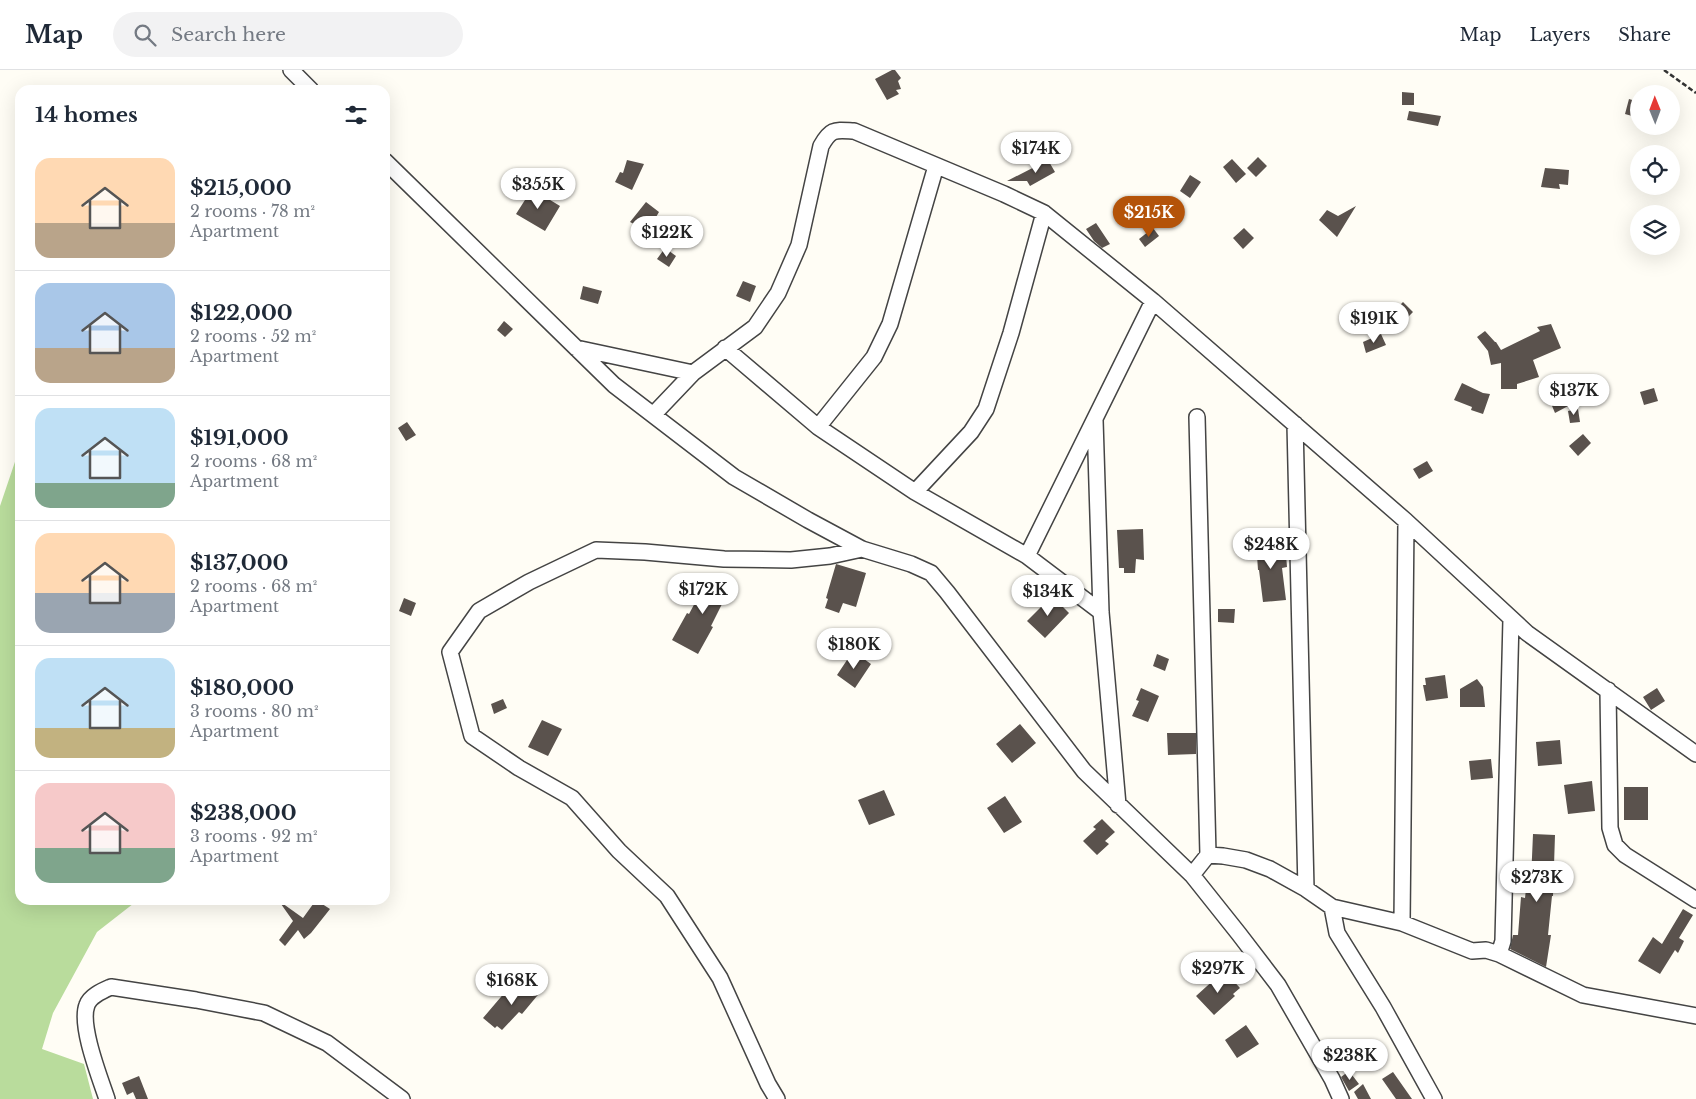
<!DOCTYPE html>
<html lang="en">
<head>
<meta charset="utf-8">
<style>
  :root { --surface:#fff; --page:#f2f2f3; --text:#1f2937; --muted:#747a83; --line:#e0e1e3; --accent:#b45309 }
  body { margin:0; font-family:"Libre Baskerville",serif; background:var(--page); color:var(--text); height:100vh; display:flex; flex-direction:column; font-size:19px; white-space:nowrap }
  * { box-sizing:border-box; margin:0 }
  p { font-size:16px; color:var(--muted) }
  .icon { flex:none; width:28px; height:28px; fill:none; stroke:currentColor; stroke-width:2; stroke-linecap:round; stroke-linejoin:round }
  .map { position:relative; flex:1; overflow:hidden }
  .details { position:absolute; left:15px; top:15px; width:375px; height:820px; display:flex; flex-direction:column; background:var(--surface); border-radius:15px; box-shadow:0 5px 20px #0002 }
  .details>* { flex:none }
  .needle { width:32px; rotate:359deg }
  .fabs { position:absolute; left:1630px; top:15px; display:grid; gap:10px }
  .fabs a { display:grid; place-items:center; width:50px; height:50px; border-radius:50%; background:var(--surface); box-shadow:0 5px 20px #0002; font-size:25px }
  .price { position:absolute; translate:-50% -42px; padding:0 11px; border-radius:18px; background:#fff; color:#222; font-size:16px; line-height:32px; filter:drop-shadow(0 1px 2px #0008) }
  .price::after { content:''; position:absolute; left:50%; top:30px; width:15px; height:11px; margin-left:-8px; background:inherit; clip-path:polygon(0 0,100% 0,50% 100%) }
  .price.active { background:var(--accent); color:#fff }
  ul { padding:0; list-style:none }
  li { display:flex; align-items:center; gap:15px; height:125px; padding:0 20px }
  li+li { border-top:1px solid var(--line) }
  li span { display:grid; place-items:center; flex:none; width:140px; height:100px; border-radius:15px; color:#555 }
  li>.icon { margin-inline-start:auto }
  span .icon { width:60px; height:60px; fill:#fffc; stroke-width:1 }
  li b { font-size:21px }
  h2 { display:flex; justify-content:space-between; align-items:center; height:60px; padding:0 20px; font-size:21px }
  header { display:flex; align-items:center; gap:30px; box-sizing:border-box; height:70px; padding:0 25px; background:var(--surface); border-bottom:1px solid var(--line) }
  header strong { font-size:24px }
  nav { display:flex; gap:28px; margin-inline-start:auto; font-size:18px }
  .search { width:350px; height:45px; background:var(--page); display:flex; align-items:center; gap:12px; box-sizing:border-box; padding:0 18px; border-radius:28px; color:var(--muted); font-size:19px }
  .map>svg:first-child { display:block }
</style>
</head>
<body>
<header>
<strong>Map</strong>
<div class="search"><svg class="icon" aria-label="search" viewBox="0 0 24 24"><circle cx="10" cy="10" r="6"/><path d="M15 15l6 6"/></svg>Search here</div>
<nav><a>Map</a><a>Layers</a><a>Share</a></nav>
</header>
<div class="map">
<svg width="1696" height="1029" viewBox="0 0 1696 1029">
  <rect width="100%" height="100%" fill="#fffdf5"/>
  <path fill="#b9dc9c" d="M20 377V830H138L97 862 53 943 42 979 84 994 93 1029H0V436Z"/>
  <path fill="#5a524d" d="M892 0H895L901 8 898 11 901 19 896 20 899 24 887 30 875 9Z
    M1402 22 1414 23V35H1402Z
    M1629 29 1639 32V48L1625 44Z
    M1409 41 1441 46 1438 56 1407 50Z
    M1258 87 1267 96 1256 107 1247 98Z
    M1232 89 1246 104 1236 113 1223 97Z
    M627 90 644 94 632 120 615 112 620 102 623 103Z
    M1048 90 1055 102 1030 116 1027 111H1007Z
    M1545 98 1569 100 1568 115 1559 114 1560 119 1541 117Z
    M1190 105 1201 112 1190 128 1180 121Z
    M532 119 560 136 545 161 516 144Z
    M646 132 659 142 649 159 643 156 642 158 630 152Z
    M1356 136 1337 167 1319 150 1327 140 1338 146Z
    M1096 153 1110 174 1102 178 1094 171 1086 159Z
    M1153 158 1159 166 1145 177 1139 169Z
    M1244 158 1254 168 1243 179 1233 168Z
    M665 178 676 186 669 197 657 189Z
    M743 211 756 216 750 232 736 226Z
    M583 216 602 221 598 234 580 229Z
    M1403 232 1413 242 1400 255 1390 245Z
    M504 251 513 259 505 267 497 260Z
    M1551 254 1561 278 1533 290 1539 307 1517 314V319H1501V293L1491 295 1488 281 1477 267 1485 261 1495 272H1496L1501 280 1540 261 1537 257Z
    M1381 264 1386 275 1366 283 1363 272Z
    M1557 312 1570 335 1555 343 1545 319Z
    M1462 313 1483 323 1490 324 1483 344 1471 340 1472 337 1454 330Z
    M1654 318 1658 331 1644 335 1640 322Z
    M1578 339 1580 352 1570 353 1568 341Z
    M407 352 416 365 406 371 398 358Z
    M1583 364 1591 373 1578 386 1569 376Z
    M1427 391 1433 401 1419 409 1413 399Z
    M1143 459 1144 490 1136 489 1135 503H1124V498H1119L1117 460Z
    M1273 469 1274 476 1282 475 1283 485H1286L1287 497 1282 498 1286 530 1263 532 1259 500H1258L1256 471Z
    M836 494 866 503 856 537 843 533 839 543 825 538 828 529 826 528Z
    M711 503 732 514 711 556 713 557 698 584 672 570 687 543 689 544Z
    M1052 526 1069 543 1045 568 1027 551Z
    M404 528 416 533 411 546 399 541Z
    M1218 539H1235L1234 553 1218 552Z
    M853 581 871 594 855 618 837 605Z
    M1157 584 1169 589 1165 601 1153 596Z
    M1445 605 1448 628 1426 631 1423 615H1426L1425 608Z
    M1477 609 1483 617 1485 637H1460V619Z
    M1141 618 1159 626 1148 652 1132 646 1139 631 1136 630Z
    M1657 618 1665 631 1651 640 1643 627Z
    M503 629 507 638 494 644 491 634Z
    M542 650 562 659 548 686 528 677Z
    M1020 654 1036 673 1012 693 996 674Z
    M1167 663H1196V684L1168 685Z
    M1560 670 1562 694 1538 696 1536 672Z
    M1491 689 1493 708 1471 710 1469 691Z
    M1592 711 1595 741 1568 744 1564 715Z
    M1624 717H1648V750H1624Z
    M884 720 895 745 869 755 858 730Z
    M1005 726 1022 752 1004 763 987 738Z
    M1102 749 1115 762 1105 771 1109 774 1097 785 1083 771 1096 759 1093 757Z
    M1533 764 1555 765 1553 826H1552L1548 865H1551L1546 897 1510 879 1513 865H1518L1521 827 1525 828 1527 810H1531Z
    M316 830 330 839 311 863 304 869 298 860 285 876 279 870 293 851 281 834 282 833 303 848Z
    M1683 839 1693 845 1679 868 1684 871 1678 883 1675 880 1660 904 1638 891 1653 867 1662 874Z
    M1229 906 1240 918 1233 924 1235 926 1214 945 1196 926 1217 907 1223 912Z
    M530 909 542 920 522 944 519 942 502 960 497 956 495 958 483 948 506 921 514 928Z
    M1246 955 1259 974 1237 988 1225 970Z
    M1349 1001 1359 1014 1349 1021 1341 1007Z
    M1393 1002 1412 1029H1396L1382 1009Z
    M139 1006 148 1029H136L133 1022 127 1025 122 1013Z
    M1363 1014 1371 1029H1358L1354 1022Z"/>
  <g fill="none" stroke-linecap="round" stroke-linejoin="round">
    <defs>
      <path id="minor" d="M291 0 311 20
        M385 91 614 315 734 407 808 450 862 479 911 494 931 503 947 522 1084 701 1192 805 1239 864 1278 915 1332 1009 1341 1029
        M576 278 693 303
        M725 278 818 357 915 422 1027 486 1101 542
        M653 345 693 303 755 257 778 223 799 175 821 76C831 58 835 60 854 61L1004 124 1044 143 1153 231 1406 451 1527 563 1696 684
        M1197 347 1208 785
        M1095 350 1101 542 1118 735
        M1295 354 1306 819
        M818 357 874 287 890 254 936 96
        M915 422 971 362 986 339 1011 263 1044 143
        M1027 486 1153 231
        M1608 620 1610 758 1615 775 1625 785 1696 830
        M1192 805 1208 785 1223 786 1246 790 1270 799 1306 819 1332 837 1402 853 1472 881 1486 880 1499 884 1503 871 1511 549
        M1332 837 1337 863 1383 937 1434 1029
        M1402 853 1406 451
        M1499 884 1583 925 1696 946
        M107 1029C100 1008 79 955 87 935 90 926 102 921 111 917L196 930 264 943 327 973 402 1029
        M777 1029 768 1014 720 908 667 826 619 781 572 728 519 698 472 666 450 582 479 541 529 512 596 480 645 482 724 489 791 490 830 486 862 479"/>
    </defs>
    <use href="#minor" stroke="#444" stroke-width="18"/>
    <path stroke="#333" stroke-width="2.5" stroke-dasharray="5 2.5" stroke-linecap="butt" d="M1664 0 1696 23"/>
    <use href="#minor" stroke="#fff" stroke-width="15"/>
  </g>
</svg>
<div class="fabs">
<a><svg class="needle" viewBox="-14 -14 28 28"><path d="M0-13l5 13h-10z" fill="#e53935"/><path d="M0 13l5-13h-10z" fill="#747a83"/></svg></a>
<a><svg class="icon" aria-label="locate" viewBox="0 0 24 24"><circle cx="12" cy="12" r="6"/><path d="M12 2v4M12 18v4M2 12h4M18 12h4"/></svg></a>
<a><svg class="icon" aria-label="layers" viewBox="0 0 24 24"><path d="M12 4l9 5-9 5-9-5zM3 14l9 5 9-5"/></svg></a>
</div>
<b class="price" style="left:1036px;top:104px">$174K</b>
<b class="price" style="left:538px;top:140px">$355K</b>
<b class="price active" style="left:1149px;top:168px">$215K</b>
<b class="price" style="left:667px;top:188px">$122K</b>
<b class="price" style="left:1374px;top:274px">$191K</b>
<b class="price" style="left:1574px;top:346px">$137K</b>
<b class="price" style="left:1271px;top:500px">$248K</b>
<b class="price" style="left:703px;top:545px">$172K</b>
<b class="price" style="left:1048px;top:547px">$134K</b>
<b class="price" style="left:854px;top:600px">$180K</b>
<b class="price" style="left:1537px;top:833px">$273K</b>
<b class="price" style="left:1218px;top:924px">$297K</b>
<b class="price" style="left:512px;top:936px">$168K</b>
<b class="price" style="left:1350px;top:1011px">$238K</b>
<section class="details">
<h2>14 homes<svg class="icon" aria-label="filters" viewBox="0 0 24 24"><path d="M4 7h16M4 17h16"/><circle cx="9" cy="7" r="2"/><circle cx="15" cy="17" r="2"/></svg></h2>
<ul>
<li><span style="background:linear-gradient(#ffd9b3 65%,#b9a48a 0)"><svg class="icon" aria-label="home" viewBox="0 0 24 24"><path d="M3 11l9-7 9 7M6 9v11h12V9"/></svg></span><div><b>$215,000</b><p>2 rooms · 78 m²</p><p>Apartment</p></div></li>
<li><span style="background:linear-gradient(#a9c7e8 65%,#b9a48a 0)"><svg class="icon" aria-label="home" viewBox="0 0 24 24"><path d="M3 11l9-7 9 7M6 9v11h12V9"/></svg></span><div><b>$122,000</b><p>2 rooms · 52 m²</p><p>Apartment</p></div></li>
<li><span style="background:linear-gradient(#bfe0f5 75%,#7fa58c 0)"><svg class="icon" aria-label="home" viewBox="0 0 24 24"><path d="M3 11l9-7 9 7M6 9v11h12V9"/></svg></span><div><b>$191,000</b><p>2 rooms · 68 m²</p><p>Apartment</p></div></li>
<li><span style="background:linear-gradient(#ffd9b3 60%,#9aa5b1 0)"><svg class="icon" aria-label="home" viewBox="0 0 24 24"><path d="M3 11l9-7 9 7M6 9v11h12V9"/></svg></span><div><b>$137,000</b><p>2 rooms · 68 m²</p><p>Apartment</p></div></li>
<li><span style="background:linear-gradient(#bfe0f5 70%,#c2b280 0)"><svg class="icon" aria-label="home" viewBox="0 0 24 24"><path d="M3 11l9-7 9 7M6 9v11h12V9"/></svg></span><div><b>$180,000</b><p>3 rooms · 80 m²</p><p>Apartment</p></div></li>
<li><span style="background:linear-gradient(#f6c9c9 65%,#7fa58c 0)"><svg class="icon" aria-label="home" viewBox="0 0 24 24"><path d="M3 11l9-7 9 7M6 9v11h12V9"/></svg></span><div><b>$238,000</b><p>3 rooms · 92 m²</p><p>Apartment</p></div></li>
</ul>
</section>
</div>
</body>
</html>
